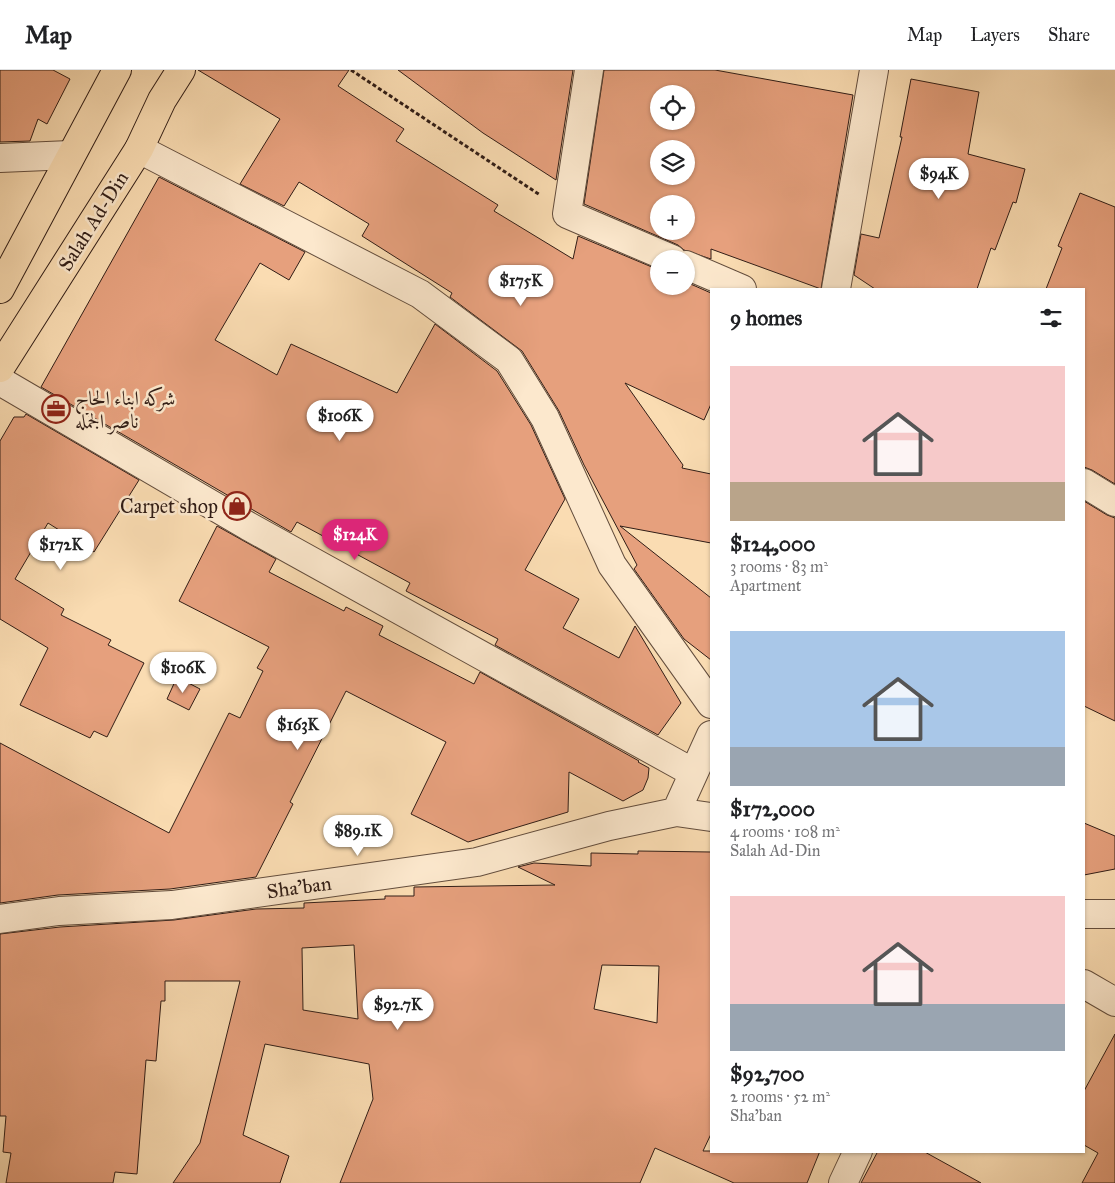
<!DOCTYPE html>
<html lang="en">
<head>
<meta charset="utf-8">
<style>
  :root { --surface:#fff; --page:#f6f6f6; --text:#202124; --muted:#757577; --line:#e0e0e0; --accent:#db2777 }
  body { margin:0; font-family:"IM FELL Great Primer",Amiri,serif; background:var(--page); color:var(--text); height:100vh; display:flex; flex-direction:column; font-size:19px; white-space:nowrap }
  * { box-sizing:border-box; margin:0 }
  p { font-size:16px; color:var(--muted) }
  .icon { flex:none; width:28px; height:28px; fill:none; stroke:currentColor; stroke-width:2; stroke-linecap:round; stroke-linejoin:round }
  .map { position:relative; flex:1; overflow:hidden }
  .details { position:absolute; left:710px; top:218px; width:375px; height:865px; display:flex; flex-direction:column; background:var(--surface); border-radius:0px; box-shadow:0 1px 4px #0004 }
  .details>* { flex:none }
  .fabs { position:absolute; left:650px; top:15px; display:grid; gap:10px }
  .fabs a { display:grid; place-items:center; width:45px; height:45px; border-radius:50%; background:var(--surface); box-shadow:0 1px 4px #0004; font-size:25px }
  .price { position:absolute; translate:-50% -42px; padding:0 11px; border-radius:18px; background:#fff; color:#222; font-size:16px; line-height:32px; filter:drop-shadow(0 1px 2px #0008) }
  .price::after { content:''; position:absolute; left:50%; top:30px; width:15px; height:11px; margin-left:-8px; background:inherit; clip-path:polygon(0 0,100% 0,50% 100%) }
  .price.selected { background:var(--accent); color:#fff }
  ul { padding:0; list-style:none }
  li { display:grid; align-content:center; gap:10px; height:265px; padding:0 20px }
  li span { display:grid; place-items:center; height:155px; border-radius:0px; color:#555 }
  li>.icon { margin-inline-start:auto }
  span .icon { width:90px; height:90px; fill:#fffc; stroke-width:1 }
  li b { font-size:21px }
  h2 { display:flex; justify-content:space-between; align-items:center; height:60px; padding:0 20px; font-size:21px }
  header { display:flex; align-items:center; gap:30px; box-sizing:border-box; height:70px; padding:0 25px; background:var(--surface); border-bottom:1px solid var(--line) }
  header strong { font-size:24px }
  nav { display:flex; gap:28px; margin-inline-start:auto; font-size:18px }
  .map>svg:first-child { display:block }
</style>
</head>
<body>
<header>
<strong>Map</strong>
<nav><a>Map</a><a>Layers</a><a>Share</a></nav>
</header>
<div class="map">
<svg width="1115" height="1113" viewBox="0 0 1115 1113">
  <rect width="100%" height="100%" fill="#fadcb2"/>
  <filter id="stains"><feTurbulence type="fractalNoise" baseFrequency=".004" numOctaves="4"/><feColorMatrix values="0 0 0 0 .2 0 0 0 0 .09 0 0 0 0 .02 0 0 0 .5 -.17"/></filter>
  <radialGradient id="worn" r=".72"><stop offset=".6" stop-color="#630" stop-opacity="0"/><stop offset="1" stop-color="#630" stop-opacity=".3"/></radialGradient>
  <path fill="#e6a07d" stroke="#311d16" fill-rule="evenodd" d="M0 0H53L70 9 47 54 38 49 30 71 0 72Z
    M198 0H349L338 16 404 59 396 71 498 135 494 141 573 189 578 166 659 200V216H686V212L711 223V334L704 350 625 313 683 395 682 398 711 404V473L620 456 711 528V590L684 569 634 499 637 495 584 395 559 341 522 281 450 227 452 223 362 166 369 154 299 112 284 136 240 114 280 49Z
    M398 0H573L556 110 483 63Z
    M604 0H715L853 25 821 219 711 179V189L684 180 678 175 584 134ZM659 24H686V51H659ZM659 79H686V106H659ZM659 134H686V161H659Z
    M911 9 979 22 968 84 1025 99 1016 133 1013 132 995 180 991 178 977 219H875L854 205 861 164 879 168 902 67H900Z
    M159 107 305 182 289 210 260 193 215 270 277 305 291 274 397 323 435 254 497 301 531 355 565 429 525 500 579 529 563 558 619 588 635 556 681 633 658 665 495 575 498 569 406 521 410 513 297 452 291 462 41 317Z
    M1080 123 1115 137V414L1092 400 1084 397V219H1046L1062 178 1058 176Z
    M26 344 139 410 94 482 48 453 15 509 64 539 61 545 111 570 108 575 144 593 107 667 94 661 90 668 20 635 48 578 0 549V371L14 347H24Z
    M1084 431 1107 445 1115 448V651L1084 636Z
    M217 456 276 489 269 502 344 541 346 537 383 556 379 565 474 614 480 602 639 691 638 692 649 698 648 708 643 720 623 731 569 702 568 742 468 772 411 744 446 672 346 621 290 732 293 734 256 807 170 819 58 825 0 833V673L169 763 229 643 240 648 263 601 257 598 269 577 179 531Z
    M177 607 200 619 189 640 167 629Z
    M1084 753 1115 766V799L1084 805Z
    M638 781 711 782V1064L703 1081H820L807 1113H734L655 1078 640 1113H340L373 1029 369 994 265 974 243 1065 289 1086 280 1113H173L200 1073 240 911H165V931H161L156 991 146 990 137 1104 115 1102 113 1113H6L11 1083 3 1082 6 1046H0V864L60 857 174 850 256 839 304 838V833L385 829V826H414V817L555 815 518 797 534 793 591 796V783L638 784ZM354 875 358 949 303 940 302 878ZM602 895 659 896 657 953 594 939Z
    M1115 964V1113H1082L1098 1083 1084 1075V1021Z
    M878 1081H923L981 1113H861Z"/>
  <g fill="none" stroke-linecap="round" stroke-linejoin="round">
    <defs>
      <path id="minor" d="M589 0 567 144 672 189
        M139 79 420 224 509 290 545 348 612 495 711 634
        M0 88 70 85
        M686 195 742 219
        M836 219 874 0
        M0 311 248 456 692 702
        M1084 413 1115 432
        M676 742 711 665
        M1084 844H1115
        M0 849 59 841 172 835 477 792 609 756 676 742 711 747
        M1084 914 1115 932
        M843 1113 858 1081"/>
      <path id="trunk" d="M0 219 117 0
        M0 298 139 79 162 30 181 0"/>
    </defs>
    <use href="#minor" stroke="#634d3d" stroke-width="30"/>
    <use href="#trunk" stroke="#311d16" stroke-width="30"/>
    <path stroke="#311d16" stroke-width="3" stroke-dasharray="4 2.5" stroke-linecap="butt" d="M351 0 540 125"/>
    <use href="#minor" stroke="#fce8cd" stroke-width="28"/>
    <use href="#trunk" stroke="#fadcb2" stroke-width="28"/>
  </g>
  <defs>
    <symbol id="office-ring" viewBox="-11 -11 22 22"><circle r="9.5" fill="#fce8cd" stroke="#8f2418" stroke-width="1.5"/><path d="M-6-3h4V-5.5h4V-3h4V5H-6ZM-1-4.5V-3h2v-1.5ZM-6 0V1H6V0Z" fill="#8f2418"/></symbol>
    <symbol id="shop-ring" viewBox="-11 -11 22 22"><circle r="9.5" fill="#fce8cd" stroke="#8f2418" stroke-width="1.5"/><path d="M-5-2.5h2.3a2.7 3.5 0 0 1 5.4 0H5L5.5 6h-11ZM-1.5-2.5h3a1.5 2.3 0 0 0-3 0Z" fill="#8f2418"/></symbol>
  </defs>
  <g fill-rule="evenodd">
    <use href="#office-ring" x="40" y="323" width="32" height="32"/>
    <use href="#shop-ring" x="221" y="420" width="32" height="32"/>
  </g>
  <g text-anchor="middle" stroke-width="5" stroke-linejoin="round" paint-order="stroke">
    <g font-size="20" fill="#311d16" stroke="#fce8cd">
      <text transform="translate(93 151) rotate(-58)" y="7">Salah Ad-Din</text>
      <text transform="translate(299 817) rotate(-8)" y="7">Sha'ban</text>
    </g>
    <g font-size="20" fill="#311d16" stroke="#fce8cd" text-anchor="start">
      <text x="75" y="335">شركه ابناء الحاج<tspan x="75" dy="23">ناصر الجمله</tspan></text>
      <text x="218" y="443" text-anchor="end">Carpet shop</text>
    </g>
  </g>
  <rect width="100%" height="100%" filter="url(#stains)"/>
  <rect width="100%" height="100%" fill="url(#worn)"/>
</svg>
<div class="fabs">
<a><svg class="icon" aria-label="locate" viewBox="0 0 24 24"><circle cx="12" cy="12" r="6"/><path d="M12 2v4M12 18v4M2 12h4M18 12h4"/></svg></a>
<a><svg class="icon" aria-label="layers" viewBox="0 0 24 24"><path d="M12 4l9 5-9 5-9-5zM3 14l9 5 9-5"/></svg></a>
<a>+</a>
<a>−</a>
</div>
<b class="price" style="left:939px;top:130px">$94K</b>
<b class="price" style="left:521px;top:237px">$175K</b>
<b class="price" style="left:340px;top:372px">$106K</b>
<b class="price selected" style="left:355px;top:491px">$124K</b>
<b class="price" style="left:61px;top:501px">$172K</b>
<b class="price" style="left:183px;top:624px">$106K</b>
<b class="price" style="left:298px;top:681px">$163K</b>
<b class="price" style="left:358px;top:787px">$89.1K</b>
<b class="price" style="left:398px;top:961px">$92.7K</b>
<section class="details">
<h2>9 homes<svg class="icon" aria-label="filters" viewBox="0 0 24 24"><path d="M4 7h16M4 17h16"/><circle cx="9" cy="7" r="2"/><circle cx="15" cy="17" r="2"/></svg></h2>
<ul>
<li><span style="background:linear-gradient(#f6c9c9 75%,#b9a48a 0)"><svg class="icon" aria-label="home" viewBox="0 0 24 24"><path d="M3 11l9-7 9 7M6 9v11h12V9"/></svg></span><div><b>$124,000</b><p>3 rooms · 83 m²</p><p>Apartment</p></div></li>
<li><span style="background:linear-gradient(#a9c7e8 75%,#9aa5b1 0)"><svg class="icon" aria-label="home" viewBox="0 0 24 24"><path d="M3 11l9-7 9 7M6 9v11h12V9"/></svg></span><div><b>$172,000</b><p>4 rooms · 108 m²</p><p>Salah Ad-Din</p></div></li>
<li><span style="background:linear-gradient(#f6c9c9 70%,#9aa5b1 0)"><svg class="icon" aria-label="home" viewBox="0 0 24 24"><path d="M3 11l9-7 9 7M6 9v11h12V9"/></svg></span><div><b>$92,700</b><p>2 rooms · 52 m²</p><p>Sha'ban</p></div></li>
</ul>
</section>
</div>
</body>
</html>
